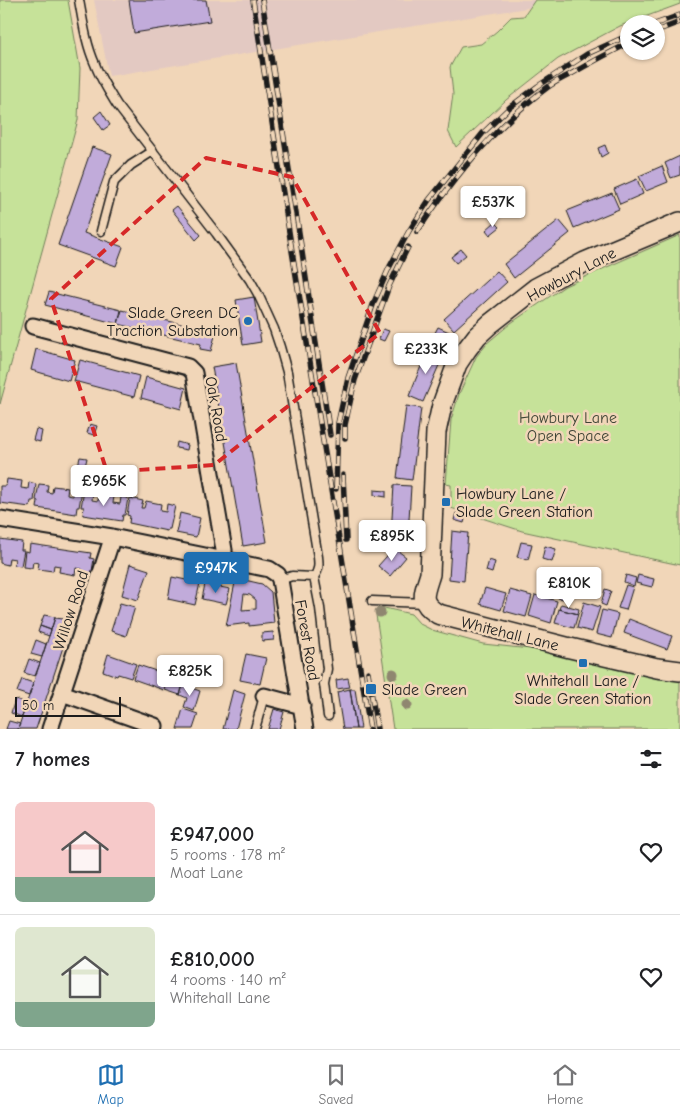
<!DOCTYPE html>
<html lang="en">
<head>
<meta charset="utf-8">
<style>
  :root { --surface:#fff; --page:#f2f2f2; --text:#202124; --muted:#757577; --line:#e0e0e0; --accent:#1f6fb2 }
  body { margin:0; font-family:"Comic Neue",sans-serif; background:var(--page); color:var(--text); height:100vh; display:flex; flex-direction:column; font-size:19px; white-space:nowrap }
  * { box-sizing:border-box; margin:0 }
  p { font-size:16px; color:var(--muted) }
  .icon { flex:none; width:28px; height:28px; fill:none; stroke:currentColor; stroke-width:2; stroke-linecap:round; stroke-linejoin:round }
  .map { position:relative; height:729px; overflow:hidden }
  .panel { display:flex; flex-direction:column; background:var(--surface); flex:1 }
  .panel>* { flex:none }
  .controls { position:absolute; left:620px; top:15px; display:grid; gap:10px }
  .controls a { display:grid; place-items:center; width:45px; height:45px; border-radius:50%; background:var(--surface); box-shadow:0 1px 4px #0004; font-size:25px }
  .scale { position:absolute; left:15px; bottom:12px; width:106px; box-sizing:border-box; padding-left:5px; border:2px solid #1c1c1c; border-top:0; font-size:14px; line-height:18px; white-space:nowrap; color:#1c1c1c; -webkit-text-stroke:4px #f1d6b8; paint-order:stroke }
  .price { position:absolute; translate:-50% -42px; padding:0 11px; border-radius:5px; background:#fff; color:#222; font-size:16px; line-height:32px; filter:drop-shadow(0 1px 2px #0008) }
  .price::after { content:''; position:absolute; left:50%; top:30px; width:15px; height:11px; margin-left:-8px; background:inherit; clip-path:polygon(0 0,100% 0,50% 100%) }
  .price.active { background:var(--accent); color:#fff }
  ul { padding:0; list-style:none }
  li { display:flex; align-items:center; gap:15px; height:125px; padding:0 15px }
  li+li { border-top:1px solid var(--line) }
  li span { display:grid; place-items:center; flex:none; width:140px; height:100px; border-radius:8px; color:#555 }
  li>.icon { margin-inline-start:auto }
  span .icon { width:60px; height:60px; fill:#fffc; stroke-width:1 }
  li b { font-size:21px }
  h2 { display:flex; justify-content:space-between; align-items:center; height:60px; padding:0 15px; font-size:21px }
  .tabs { display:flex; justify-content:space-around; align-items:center; height:70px; border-top:1px solid var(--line); background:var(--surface); font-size:14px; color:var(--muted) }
  .tabs a { display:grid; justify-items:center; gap:2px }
  .tabs .active { color:var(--accent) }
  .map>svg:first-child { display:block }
</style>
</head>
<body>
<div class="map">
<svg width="680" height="729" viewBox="0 0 680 729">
  <rect width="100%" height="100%" fill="#f1d6b8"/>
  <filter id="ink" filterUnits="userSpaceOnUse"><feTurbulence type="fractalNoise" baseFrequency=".02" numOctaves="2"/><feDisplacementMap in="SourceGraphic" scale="10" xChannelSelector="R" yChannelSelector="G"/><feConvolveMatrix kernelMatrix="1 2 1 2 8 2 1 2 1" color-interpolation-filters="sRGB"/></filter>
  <g filter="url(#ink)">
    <path fill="#e3c9c2" d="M94 0H575L109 76Z"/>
    <path fill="#c6e299" stroke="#717f5a" d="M0 0H68L80 68 78 120 0 404Z
      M535 0H680V4L620 26 558 59 506 100 456 147 448 131 453 94 450 67 461 47 481 44 497 31 511 17 524 16Z
      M680 235V565L522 531 451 508V485L446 484 451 420 459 394 476 357 486 344 511 323 565 286 607 267Z
      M380 607 411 614 420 624 432 630 483 644 559 652 680 678V729H393L376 615V610Z"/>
    <path fill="#c1abda" stroke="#1c1c1c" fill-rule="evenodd" d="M129 0H206L210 21 134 33Z
      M101 111 110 125 103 130 94 117Z
      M605 145 608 153 601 157 598 148Z
      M92 147 112 154 84 233 123 247 116 266 58 245Z
      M680 156V175L671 178 665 163Z
      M662 166 668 182 646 191 639 176Z
      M637 179 643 194 620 204 614 189Z
      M612 193 619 209 574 228 567 211Z
      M177 206 201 235 196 240 172 210Z
      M559 220 570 233 514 278 504 264Z
      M495 222 500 227 490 235 486 230Z
      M461 249 466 255 456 263 451 257Z
      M497 271 507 282 454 330 444 319Z
      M49 292 121 310 118 324 45 305Z
      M254 297 261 342 243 345 236 300Z
      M122 310 206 330 207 326 217 328 211 351 200 349 201 344 118 324Z
      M438 327 449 332 439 351 428 346Z
      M383 329 389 331 384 341 379 339Z
      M36 349 75 360 69 381 31 370Z
      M428 349 443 356 423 402 409 396Z
      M80 360 139 376 134 397 74 381Z
      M236 363 267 542 243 546 212 367Z
      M146 377 186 388 181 409 141 398Z
      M406 406 421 408 412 480 397 478Z
      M90 424 97 426 94 435 87 433Z
      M36 429 42 431 40 442 33 440Z
      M177 442 188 445 187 450 176 448Z
      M80 457 87 458 84 471 77 470Z
      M7 479 22 481 21 488 28 489 29 482 36 484 34 501H31L30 507 0 503V486H6Z
      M39 484 48 485 47 492 52 493 53 486 68 488 67 495 73 496 74 489 82 490 79 507H77L76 514 37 508 38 501 36 500Z
      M394 485 411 486 408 536 391 535Z
      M374 490 386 491V497L374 495Z
      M84 491 93 492 92 500 98 501 99 493 114 496 113 503 120 504 121 497 128 498 125 515H123L122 521 83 515 84 507H81Z
      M130 498 143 501 141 508H144L146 501 161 504 160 511 166 512 167 504 175 506 170 529H168L167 531 129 523 130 516 127 515Z
      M180 513 200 518 196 537 176 533Z
      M456 513 466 515 464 523 454 520Z
      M452 531 468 533 464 581 449 579Z
      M0 539 22 542 21 550H24L21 566 14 565 15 559 9 558 8 565 0 563Z
      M521 542 532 544 528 560 517 557Z
      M30 544 91 553 90 558 94 559 91 577 81 576 82 569 76 568 75 575 59 572 60 566 54 565 53 571 38 569 39 563 33 562 32 568 23 567 25 551 29 552Z
      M545 546 556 549 552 562 542 559Z
      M394 548 406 557 390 576 378 566Z
      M489 560 495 562 492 573 486 571Z
      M130 564 149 570 138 600 122 595Z
      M626 575 636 578 634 586 624 582Z
      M638 575 654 579 652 587 636 583Z
      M172 577 200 583 195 605 168 599Z
      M236 578 262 584 271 592 274 623 249 626V623L226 626ZM244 594 250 595 256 600V609L242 610Z
      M205 584 230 589 226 604 202 599Z
      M626 585 633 587 626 610 618 608Z
      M562 586 567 588 564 599 558 598Z
      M485 588 506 594 501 610 480 604Z
      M605 589 611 591 606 606 601 604Z
      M510 590 532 596 526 617 504 611Z
      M535 595 557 601 551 623 529 616Z
      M584 602 600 607 592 632 577 628Z
      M120 603 135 607 126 636 111 631Z
      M561 604 579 609 578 614 559 609Z
      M559 609 578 614 574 628 555 623Z
      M602 610 618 614 612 638 596 634Z
      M44 615 55 617 51 630 40 626Z
      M55 618 72 620 36 729H18Z
      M629 619 672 636 667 649 624 633Z
      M40 626 51 630 49 636 38 632Z
      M273 632 274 640 262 641V633Z
      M36 640 46 644 42 657 31 654Z
      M108 654 136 664 131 678 118 674 117 676 103 671Z
      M246 654 266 658 260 684 240 680Z
      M29 659 40 663 35 676 24 673Z
      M138 665 168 675 164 690 133 679Z
      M173 669 187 674 184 681 171 676Z
      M170 676 184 681 180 695 165 690Z
      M348 678 350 687 337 689 336 680Z
      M22 679 33 683 29 696 17 692Z
      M183 685 200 691 194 711 184 707 187 698 180 695Z
      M350 689 356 729H343L337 692Z
      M350 689H355L361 729H356Z
      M233 690 245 694 236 729H223Z
      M15 699 27 703 22 717 11 713Z
      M183 709 198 714 193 729H177Z
      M274 709 284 712 279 729H268Z
      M9 721 20 724 18 729H6Z"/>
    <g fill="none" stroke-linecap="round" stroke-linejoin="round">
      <defs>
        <path id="service" d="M79 0C83 22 86 44 95 64 100 78 109 92 117 105L216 233 250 280 258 294 274 329 280 347 287 372 318 557C319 565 319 570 314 577L292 576 280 580
          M101 231 114 182 131 165 153 151
          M314 577 320 608 327 669 324 684 328 716
          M372 601 425 603
          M255 729 264 696"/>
        <path id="minor" d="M33 326 188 367 194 373 224 550V559
          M0 519 112 537 269 569 278 575 280 580 305 729
          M62 693 155 726 154 729
          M264 696 302 706
          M50 729 110 545 112 537"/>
        <path id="tertiary" d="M680 222 585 262 536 288 490 324 477 336 467 349 457 364 442 405 436 432 430 574C424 594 418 602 438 614L570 648 657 668 680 671"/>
      </defs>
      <use href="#service" stroke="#1c1c1c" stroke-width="11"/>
      <use href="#minor" stroke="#1c1c1c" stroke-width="19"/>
      <use href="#tertiary" stroke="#1c1c1c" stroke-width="22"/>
      <use href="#service" stroke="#f1d6b8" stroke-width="8"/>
      <use href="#minor" stroke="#f1d6b8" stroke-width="15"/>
      <use href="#tertiary" stroke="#f1d6b8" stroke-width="19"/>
      <defs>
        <path id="rail" d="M253 0 292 251 370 729
          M262 0 298 226 330 435
          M655 24 680 15
          M656 31 680 22
          M417 232C453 178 495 126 548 87 555 82 563 78 571 74 590 63 609 53 629 43
          M345 438V425L355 380 389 286 408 247
          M343 475 346 540
          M336 489 338 423 348 378 374 302 389 268 409 231 429 200 483 133 510 107 538 86 587 54 629 35
          M368 672 377 729"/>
      </defs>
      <use href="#rail" stroke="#1c1c1c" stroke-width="5.5"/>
      <use href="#rail" stroke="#f1d6b8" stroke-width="4" stroke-dasharray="11" stroke-linecap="butt"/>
    </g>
    <g fill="#8f8670">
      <circle cx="380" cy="612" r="5.5"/>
      <circle cx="393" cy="674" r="5.5"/>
      <circle cx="396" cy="688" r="5.5"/>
      <circle cx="407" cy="705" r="5.5"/>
    </g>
  </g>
  <path fill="none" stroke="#d62828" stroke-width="4" stroke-dasharray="10 6" stroke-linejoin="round" d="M206 158 292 177 380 333 214 465 107 472 51 299Z"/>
  <g fill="#1f6fb2" stroke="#f1d6b8" stroke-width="2">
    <circle cx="248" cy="321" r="5"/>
    <rect x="441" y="497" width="10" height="10" rx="2.5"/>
    <rect x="578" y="658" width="10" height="10" rx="2.5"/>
    <rect x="365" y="683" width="12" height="12" rx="2.5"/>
  </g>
  <g text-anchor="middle" stroke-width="5" stroke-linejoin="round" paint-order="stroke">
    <g font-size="16" fill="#1c1c1c" stroke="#f1d6b8">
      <text transform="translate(571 274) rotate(-28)" y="6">Howbury Lane</text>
      <text transform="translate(217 409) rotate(80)" y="6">Oak Road</text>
      <text transform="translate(70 610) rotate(-72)" y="6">Willow Road</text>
      <text transform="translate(510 633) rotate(14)" y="6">Whitehall Lane</text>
      <text transform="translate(308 640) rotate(80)" y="6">Forest Road</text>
    </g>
    <g font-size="16" fill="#1c1c1c" stroke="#f1d6b8" text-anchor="start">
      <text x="238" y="318" text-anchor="end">Slade Green DC<tspan x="238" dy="18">Traction Substation</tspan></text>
      <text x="456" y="499">Howbury Lane /<tspan x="456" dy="18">Slade Green Station</tspan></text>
      <text x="583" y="686" text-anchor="middle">Whitehall Lane /<tspan x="583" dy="18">Slade Green Station</tspan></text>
      <text x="382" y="695">Slade Green</text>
    </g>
    <g font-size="16" fill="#3e4435" stroke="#f1d6b8">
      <text x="568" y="423">Howbury Lane<tspan x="568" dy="18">Open Space</tspan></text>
    </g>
  </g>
</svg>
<div class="controls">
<a><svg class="icon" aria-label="layers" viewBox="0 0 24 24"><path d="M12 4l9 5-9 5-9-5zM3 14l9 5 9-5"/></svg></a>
</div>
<div class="scale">50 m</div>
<b class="price" style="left:493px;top:228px">£537K</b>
<b class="price" style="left:426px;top:375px">£233K</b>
<b class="price" style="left:104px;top:507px">£965K</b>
<b class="price" style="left:392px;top:562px">£895K</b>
<b class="price active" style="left:216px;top:594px">£947K</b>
<b class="price" style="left:569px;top:609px">£810K</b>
<b class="price" style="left:190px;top:697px">£825K</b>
</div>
<section class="panel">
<h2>7 homes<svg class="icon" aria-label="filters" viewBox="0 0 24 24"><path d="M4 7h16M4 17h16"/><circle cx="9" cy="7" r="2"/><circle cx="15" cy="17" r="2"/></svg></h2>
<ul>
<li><span style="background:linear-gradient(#f6c9c9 75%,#7fa58c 0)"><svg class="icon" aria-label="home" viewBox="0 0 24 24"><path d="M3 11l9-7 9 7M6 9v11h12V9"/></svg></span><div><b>£947,000</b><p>5 rooms · 178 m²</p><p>Moat Lane</p></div><svg class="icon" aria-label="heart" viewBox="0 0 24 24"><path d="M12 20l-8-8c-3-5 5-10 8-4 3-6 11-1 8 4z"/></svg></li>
<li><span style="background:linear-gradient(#dfe7d0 75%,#7fa58c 0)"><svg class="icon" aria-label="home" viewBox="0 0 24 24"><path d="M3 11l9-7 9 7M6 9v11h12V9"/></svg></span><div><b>£810,000</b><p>4 rooms · 140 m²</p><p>Whitehall Lane</p></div><svg class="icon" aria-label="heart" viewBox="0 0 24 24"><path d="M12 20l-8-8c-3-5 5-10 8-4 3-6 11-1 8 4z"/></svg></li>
</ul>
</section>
<nav class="tabs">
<a class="active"><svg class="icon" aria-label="map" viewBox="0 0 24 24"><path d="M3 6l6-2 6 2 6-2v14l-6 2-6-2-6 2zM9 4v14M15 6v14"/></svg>Map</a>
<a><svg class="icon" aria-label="saved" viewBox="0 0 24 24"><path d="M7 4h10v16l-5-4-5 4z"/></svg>Saved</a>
<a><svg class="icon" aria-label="home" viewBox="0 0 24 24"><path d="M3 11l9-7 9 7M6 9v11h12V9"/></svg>Home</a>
</nav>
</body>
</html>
